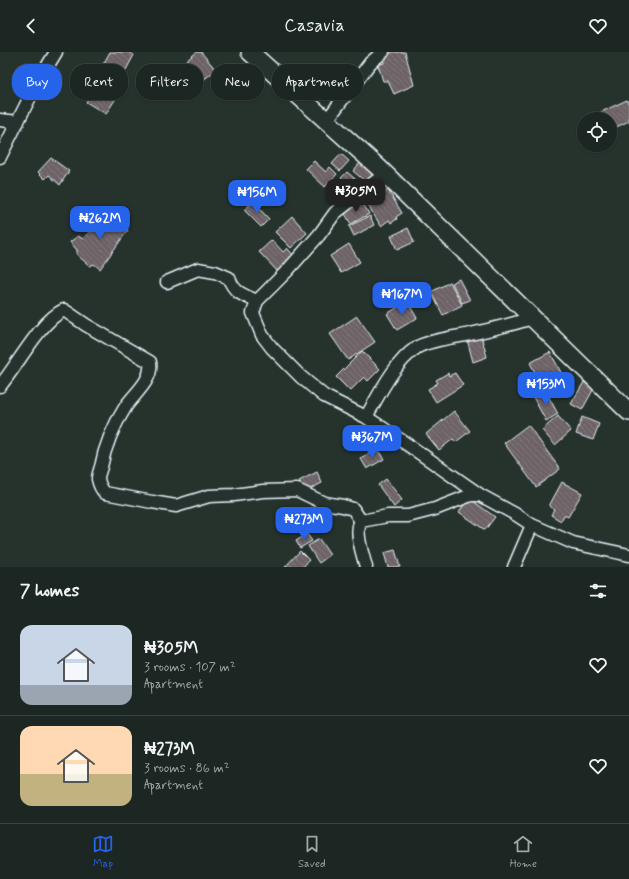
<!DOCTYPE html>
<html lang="en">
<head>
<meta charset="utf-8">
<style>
  :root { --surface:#1c2622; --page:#252e2a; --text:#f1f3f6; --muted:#a0a5a5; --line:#3a4340; --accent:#2563eb }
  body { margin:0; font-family:Mynerve,sans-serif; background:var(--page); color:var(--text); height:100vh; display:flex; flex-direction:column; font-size:15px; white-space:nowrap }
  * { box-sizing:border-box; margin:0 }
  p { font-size:13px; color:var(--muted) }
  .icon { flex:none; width:22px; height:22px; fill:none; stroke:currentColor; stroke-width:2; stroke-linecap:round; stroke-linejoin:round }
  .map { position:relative; height:515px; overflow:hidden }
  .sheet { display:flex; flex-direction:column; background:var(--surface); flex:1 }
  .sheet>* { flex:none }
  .hud { position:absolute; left:12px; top:12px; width:400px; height:36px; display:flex; gap:8px }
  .fabs { position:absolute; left:577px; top:60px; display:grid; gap:8px }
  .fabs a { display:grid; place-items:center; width:40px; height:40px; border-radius:50%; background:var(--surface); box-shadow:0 1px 3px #0004,0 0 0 1px var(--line); font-size:20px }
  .price { position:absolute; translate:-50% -34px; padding:0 9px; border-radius:8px; background:var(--accent); color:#fff; font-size:13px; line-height:26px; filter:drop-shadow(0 1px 2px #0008) }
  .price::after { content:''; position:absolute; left:50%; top:24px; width:12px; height:9px; margin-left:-6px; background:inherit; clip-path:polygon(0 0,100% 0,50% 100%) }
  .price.on { background:#222; color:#fff }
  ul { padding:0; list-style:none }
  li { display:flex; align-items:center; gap:12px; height:100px; padding:0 20px }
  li+li { border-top:1px solid var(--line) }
  li span { display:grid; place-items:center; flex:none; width:112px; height:80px; border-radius:12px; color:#555 }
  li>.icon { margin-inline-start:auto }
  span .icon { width:48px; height:48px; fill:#fffc; stroke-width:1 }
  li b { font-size:17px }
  h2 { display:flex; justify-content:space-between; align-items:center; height:48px; padding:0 20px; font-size:17px }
  .tag { padding:0 14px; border-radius:16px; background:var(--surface); box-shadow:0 1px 3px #0004,0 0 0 1px var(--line); font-size:14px; line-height:36px }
  .tag.on { background:var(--accent); color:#fff }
  header { display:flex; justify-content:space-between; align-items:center; height:52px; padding:0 20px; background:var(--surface); font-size:18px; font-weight:600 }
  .menu { display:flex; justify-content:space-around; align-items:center; height:56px; border-top:1px solid var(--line); background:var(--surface); font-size:11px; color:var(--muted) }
  .menu a { display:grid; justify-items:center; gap:2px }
  .menu .on { color:var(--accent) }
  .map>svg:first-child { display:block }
</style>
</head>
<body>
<header><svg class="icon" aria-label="back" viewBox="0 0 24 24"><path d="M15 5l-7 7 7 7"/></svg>Casavia<svg class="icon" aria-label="heart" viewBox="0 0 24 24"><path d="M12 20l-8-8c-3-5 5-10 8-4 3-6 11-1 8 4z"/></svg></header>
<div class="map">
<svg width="629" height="515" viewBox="0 0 629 515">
  <defs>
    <pattern id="building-back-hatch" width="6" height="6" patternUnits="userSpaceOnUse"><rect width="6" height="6" fill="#6d6265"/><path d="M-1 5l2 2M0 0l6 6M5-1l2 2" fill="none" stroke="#82797c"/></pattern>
  </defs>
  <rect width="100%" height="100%" fill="#26332d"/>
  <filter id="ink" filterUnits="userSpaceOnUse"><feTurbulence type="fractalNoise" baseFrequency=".025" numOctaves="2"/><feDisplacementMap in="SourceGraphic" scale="8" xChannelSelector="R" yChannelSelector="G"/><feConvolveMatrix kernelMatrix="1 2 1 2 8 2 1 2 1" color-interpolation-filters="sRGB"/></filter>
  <g filter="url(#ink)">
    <path fill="url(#building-back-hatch)" stroke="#e8f1f8" d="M110 0H128L134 3 121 27 101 16Z
      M197 0H201L216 18 198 32 182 12Z
      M393 0H405L414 33 394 42 388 29H383L378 13 384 11V4Z
      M99 29 118 43 106 62 86 50Z
      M627 48 629 53V69L610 78V67H604L601 60Z
      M341 102 349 109 340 119 332 112Z
      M51 106 69 119 60 133 49 123 45 127 38 120Z
      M314 109 326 120 330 115 337 122 325 135 306 117Z
      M360 111 373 122 366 130 353 119Z
      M347 120 361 132 355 139 341 126Z
      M388 138 402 161 396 165 397 167 391 171 389 168 381 174 367 152Z
      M253 150 269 167 261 175 244 158Z
      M362 150 369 162 351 172 344 160Z
      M109 157 128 178 100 217 94 212 90 214 77 203V198L70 190 78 184 83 187Z
      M292 164 307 181 291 196 275 180Z
      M370 164 374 173 354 184 349 174Z
      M408 176 414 190 397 198 391 184Z
      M272 188 283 200 287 196 294 204 278 220 259 200Z
      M349 192 360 210 341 221 330 204Z
      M459 227 470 248 462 251 452 231Z
      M450 230 462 253 443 263 431 240Z
      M407 249 417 266 397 278 387 262Z
      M357 264 375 290 348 308 330 282Z
      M481 283 487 305 473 310 467 287Z
      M362 299 380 317 368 329 364 325 350 339 336 325Z
      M550 300 564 326 544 337 530 311Z
      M448 321 449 324 455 321 463 333 436 350 428 337 438 331 436 328Z
      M584 330 594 336 582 358 571 352Z
      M545 338 558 362 546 369 533 345Z
      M454 359 470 379 456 390 453 387 439 398 426 382Z
      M558 364 571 379 555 393 542 378Z
      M582 365 599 372 593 388 576 382Z
      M528 373 560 417 536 435 504 391Z
      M377 397 384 407 367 417 361 407Z
      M317 420 322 431 304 440 299 429Z
      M386 427 402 448 394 455 378 433Z
      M562 430 582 441 568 465 564 463 561 469 551 463 554 457 549 454Z
      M469 446 495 465 485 478 459 460Z
      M307 482 312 489 300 496 296 489Z
      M319 487 330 503 319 511 308 494Z
      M395 498 400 515H388L384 501Z
      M300 499 309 508 303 515H285Z"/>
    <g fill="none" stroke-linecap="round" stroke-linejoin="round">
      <defs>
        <path id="minor" d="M0 68 18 70
          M327 68 370 11 383 0
          M0 105 36 33 56 0
          M385 122 335 161 319 183 287 219 257 249 253 261 262 283 272 296 301 325 324 344 366 365 411 395 480 443 515 462 532 473 573 491 629 503
          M167 230 198 217 215 220 229 226C234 241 243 243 257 249
          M0 334C17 314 41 268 64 258L86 273 150 310C153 328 135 341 126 354 114 373 105 393 101 415 100 418 98 423 98 427 99 432 101 437 105 441L152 450 176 454 209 444 234 443 263 439 297 438 324 451 343 454 353 457 361 469
          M366 365C379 343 394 311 416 296 426 289 454 285 466 283 489 278 510 273 532 266
          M366 515C363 503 354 479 361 469L388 464H408L435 457 471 443H480
          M514 515 532 473"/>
        <path id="secondary" d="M250 0 378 115 629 360"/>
      </defs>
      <use href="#minor" stroke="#e8f1f8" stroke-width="15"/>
      <use href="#secondary" stroke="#e8f1f8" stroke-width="20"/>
      <use href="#minor" stroke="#26332d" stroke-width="12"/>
      <use href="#secondary" stroke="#26332d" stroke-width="17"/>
    </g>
  </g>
</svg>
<div class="fabs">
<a><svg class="icon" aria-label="locate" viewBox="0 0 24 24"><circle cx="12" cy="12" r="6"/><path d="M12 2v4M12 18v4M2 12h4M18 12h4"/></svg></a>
</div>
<b class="price on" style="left:356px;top:161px">₦305M</b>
<b class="price" style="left:257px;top:162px">₦156M</b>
<b class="price" style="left:100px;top:188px">₦262M</b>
<b class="price" style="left:402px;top:264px">₦167M</b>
<b class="price" style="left:546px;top:354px">₦153M</b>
<b class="price" style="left:372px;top:407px">₦367M</b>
<b class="price" style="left:304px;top:489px">₦273M</b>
<div class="hud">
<a class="tag on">Buy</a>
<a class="tag">Rent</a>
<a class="tag">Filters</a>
<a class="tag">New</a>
<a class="tag">Apartment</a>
</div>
</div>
<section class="sheet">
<h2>7 homes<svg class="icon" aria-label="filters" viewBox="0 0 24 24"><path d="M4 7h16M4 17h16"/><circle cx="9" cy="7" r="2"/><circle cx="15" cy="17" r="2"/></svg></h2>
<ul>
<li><span style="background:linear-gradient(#c9d6e8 75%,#9aa5b1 0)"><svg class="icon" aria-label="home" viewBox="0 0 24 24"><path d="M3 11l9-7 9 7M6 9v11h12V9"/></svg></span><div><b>₦305M</b><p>3 rooms · 107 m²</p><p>Apartment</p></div><svg class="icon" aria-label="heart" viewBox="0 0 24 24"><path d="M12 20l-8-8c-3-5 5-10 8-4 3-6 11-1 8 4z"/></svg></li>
<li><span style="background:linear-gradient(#ffd9b3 60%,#c2b280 0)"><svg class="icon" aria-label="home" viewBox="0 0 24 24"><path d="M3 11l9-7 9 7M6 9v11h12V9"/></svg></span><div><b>₦273M</b><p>3 rooms · 86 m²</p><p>Apartment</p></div><svg class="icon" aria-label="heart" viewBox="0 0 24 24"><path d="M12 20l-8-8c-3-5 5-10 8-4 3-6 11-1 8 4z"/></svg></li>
</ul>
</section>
<nav class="menu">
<a class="on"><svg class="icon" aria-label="map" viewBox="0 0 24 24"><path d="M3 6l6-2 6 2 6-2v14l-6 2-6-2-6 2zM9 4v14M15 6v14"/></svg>Map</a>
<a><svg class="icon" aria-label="saved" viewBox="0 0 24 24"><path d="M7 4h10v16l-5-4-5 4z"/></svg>Saved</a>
<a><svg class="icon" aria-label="home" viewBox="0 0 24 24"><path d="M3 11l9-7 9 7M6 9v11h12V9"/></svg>Home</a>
</nav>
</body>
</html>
